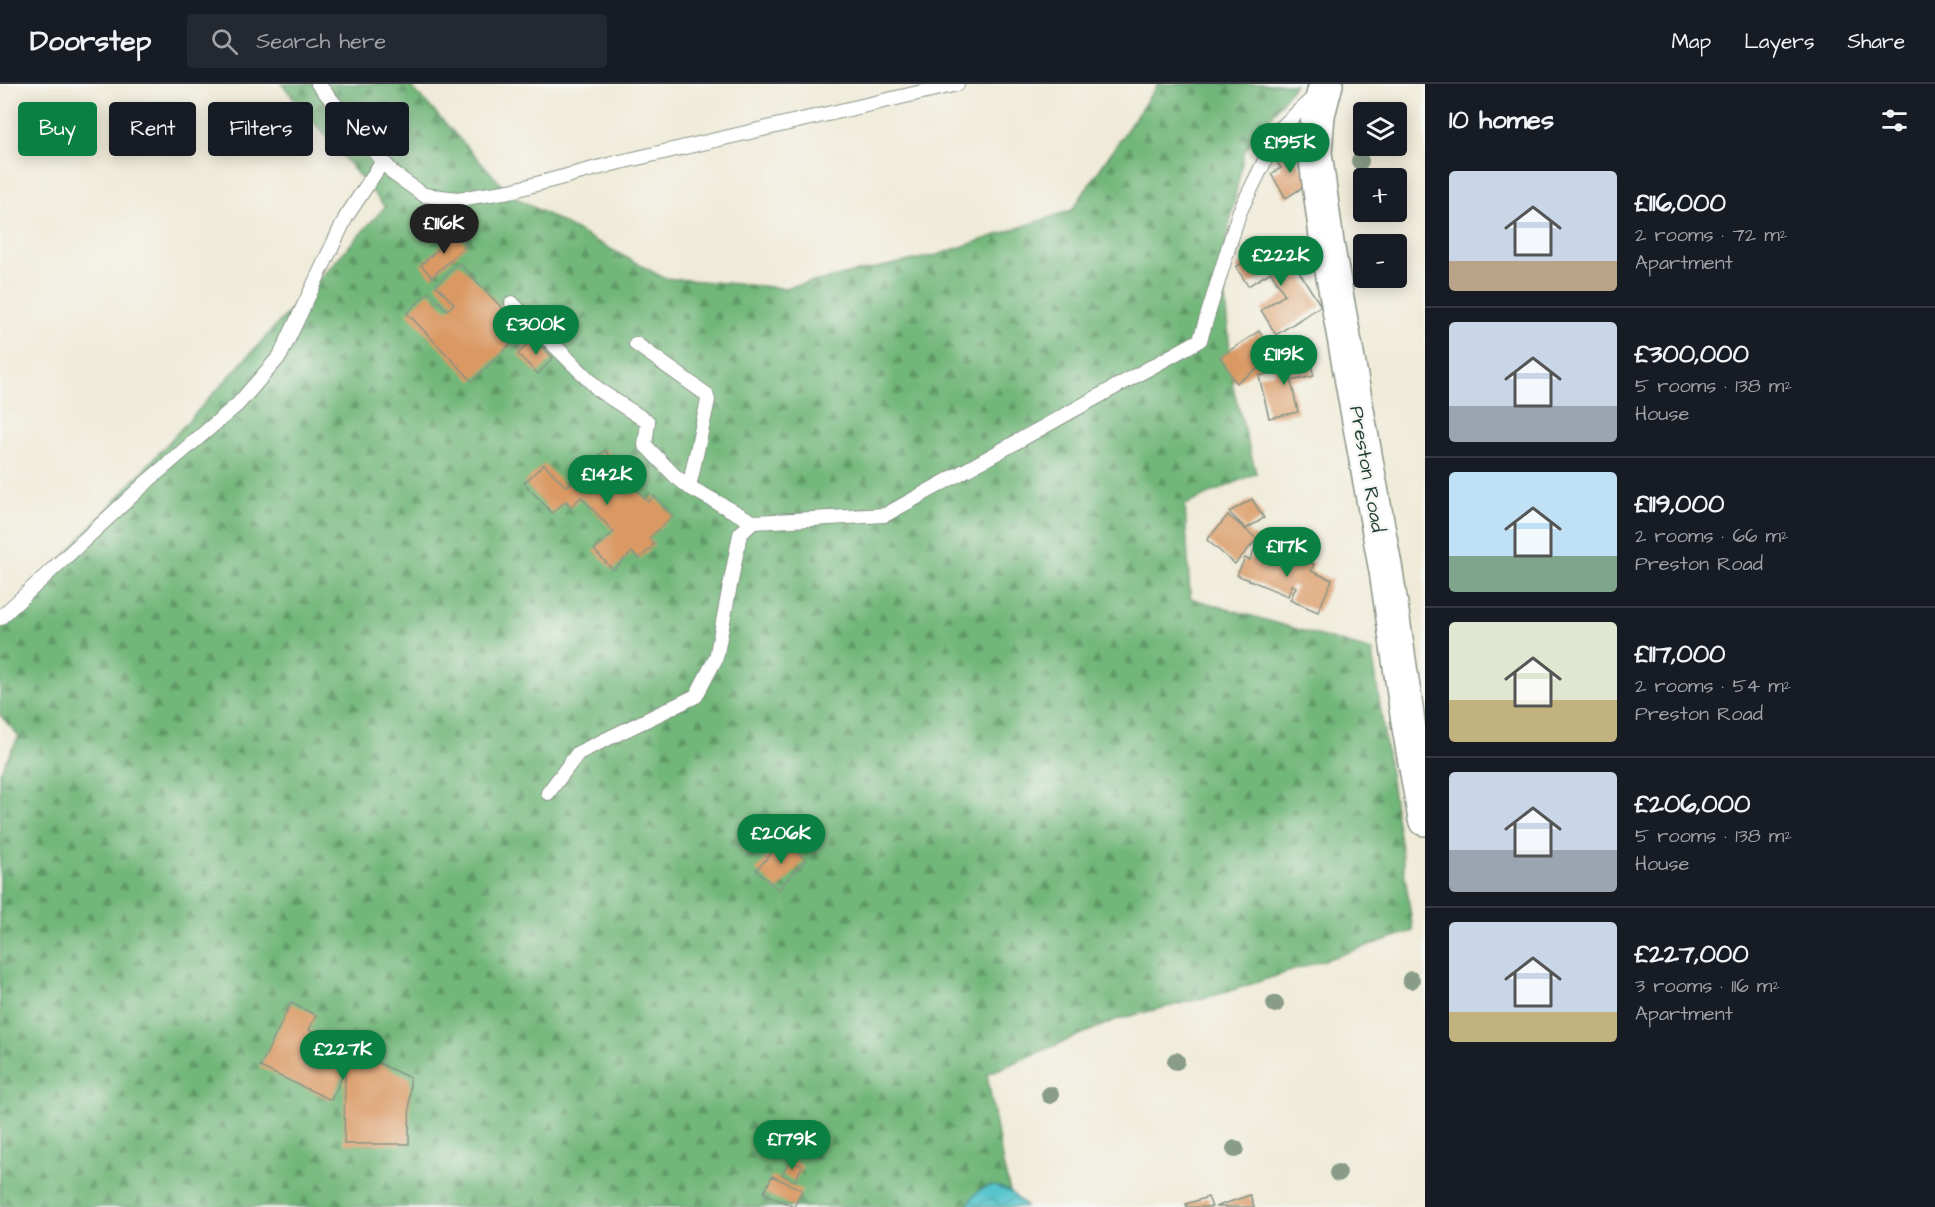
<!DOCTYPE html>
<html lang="en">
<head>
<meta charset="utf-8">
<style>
  :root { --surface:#171b24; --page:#242831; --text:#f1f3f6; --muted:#9ea1a6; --line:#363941; --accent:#0b8043 }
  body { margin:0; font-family:"Architects Daughter",sans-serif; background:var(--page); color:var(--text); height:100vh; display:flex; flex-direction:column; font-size:22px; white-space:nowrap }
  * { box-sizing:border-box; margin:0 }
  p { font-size:20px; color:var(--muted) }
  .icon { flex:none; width:33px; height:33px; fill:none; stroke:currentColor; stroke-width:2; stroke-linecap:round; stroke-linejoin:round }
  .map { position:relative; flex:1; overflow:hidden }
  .sheet { display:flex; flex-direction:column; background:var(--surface); width:510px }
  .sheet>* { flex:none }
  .guide { position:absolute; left:18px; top:18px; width:570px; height:54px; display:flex; gap:12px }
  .controls { position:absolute; left:1353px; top:18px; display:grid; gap:12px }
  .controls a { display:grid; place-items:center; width:54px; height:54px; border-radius:6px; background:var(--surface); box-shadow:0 3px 15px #0003; font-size:30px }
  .price { position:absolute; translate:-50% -51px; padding:0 14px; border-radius:21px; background:var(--accent); color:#fff; font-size:20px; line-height:39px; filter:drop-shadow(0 2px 3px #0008) }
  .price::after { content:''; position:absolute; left:50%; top:36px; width:18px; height:14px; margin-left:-9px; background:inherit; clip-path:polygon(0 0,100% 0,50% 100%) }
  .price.active { background:#222; color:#fff }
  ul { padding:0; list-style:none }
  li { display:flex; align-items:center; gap:18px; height:150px; padding:0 24px }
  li+li { border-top:2px solid var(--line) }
  li span { display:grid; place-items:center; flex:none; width:168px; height:120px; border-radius:6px; color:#555 }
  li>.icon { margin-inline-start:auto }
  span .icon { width:72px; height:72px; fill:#fffc; stroke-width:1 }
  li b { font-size:26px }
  h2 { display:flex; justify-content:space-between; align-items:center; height:72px; padding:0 24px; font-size:26px }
  .tag { padding:0 21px; border-radius:6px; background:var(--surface); box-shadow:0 3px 15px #0003; font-size:21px; line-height:54px }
  .tag.active { background:var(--accent); color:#fff }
  header { display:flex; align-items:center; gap:36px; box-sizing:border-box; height:84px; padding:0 30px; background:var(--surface); border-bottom:2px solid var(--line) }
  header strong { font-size:28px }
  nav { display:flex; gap:33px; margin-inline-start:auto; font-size:21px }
  .search { width:420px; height:54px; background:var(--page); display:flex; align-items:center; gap:15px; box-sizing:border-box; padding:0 21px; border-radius:6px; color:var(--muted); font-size:22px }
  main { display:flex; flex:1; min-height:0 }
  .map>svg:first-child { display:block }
</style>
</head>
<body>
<header>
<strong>Doorstep</strong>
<div class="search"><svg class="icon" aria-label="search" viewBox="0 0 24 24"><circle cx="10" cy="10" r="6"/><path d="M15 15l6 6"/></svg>Search here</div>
<nav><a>Map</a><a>Layers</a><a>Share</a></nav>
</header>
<main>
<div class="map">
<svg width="1425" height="1123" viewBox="0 0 1425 1123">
  <defs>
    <pattern id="forest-firs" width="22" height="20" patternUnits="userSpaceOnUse" patternTransform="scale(1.5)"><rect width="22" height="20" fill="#72b77a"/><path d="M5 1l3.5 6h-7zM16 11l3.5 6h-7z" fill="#5d9665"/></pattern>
    <pattern id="water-waves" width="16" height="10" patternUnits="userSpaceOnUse" patternTransform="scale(1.5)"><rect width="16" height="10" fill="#57c5cc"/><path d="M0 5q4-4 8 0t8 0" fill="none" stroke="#47a1a6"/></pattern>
  </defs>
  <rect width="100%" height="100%" fill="#f6f6f2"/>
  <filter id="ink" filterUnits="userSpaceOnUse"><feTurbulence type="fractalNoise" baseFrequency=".0167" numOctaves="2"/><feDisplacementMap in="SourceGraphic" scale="12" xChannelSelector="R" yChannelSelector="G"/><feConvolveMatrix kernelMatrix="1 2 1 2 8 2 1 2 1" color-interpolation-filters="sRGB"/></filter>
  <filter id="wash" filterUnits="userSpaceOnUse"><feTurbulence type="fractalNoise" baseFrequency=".008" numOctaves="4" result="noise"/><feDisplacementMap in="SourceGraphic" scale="24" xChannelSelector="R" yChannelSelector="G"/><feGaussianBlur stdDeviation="1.35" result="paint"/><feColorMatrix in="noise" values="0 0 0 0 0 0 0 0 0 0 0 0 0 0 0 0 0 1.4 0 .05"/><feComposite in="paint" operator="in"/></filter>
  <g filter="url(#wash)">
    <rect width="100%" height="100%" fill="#f0ebd8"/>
    <path fill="url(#forest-firs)" stroke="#487a57" stroke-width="1.5" d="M282 0H409L511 111 664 194 784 204 937 171 1072 126 1158 0H1295L1244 68 1222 178 1233 303 1256 389 1185 421 1190 514 1372 567 1413 847 1227 908 1118 935 987 990 1003 1081 1014 1123H0V688L19 652 0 631V542L385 123Z"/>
    <path fill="url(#water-waves)" stroke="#3b8180" stroke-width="1.5" d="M990 1102C1006 1102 1015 1111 1026 1123H967C972 1112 978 1105 990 1102Z"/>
    <g id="blocks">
      <path fill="#da9963" d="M1289 64 1311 98 1286 114 1271 90 1281 84 1274 73Z
        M455 149 467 161 432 193 421 181Z
        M1279 156 1321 222 1276 251 1261 226 1285 211 1271 188 1248 202 1236 183Z
        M459 179 524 247 472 297 407 229 429 208 447 226 454 220 436 201Z
        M1259 247 1269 261 1276 256 1284 268 1236 299 1220 273Z
        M533 254 553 274 538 290 518 270Z
        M1309 273 1314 292 1291 297 1298 328 1269 334 1259 292 1275 288 1273 281Z
        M605 366 618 380 616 383 648 418 654 412 673 432 649 454 654 461 639 475 632 468 613 486 594 466 614 448 581 413 571 423 566 417 552 429 524 399 544 380 566 403Z
        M1252 415 1264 434 1246 445 1229 428Z
        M1228 431 1257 455 1235 480 1207 456Z
        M1255 464 1279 475 1281 471 1300 478 1301 475 1314 480 1311 487 1332 496 1318 528 1290 516 1296 503 1292 501 1288 512 1237 491 1245 474 1250 476Z
        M784 756 805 776 778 806 756 786Z
        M291 919 316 931 309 946 410 994 409 1060H344L345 987 331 1016 260 983Z
        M790 1076 802 1082 795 1097 782 1091Z
        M772 1092 802 1106 794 1123 764 1109Z
        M1250 1111 1254 1123H1215Z
        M1208 1113 1212 1123H1187L1186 1120Z"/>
    </g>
  </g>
  <g filter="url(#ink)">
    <use href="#blocks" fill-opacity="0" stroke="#889486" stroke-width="1.5"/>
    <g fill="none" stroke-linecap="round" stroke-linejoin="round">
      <defs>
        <path id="lane" d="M318 0 394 90 424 111 458 115 510 107 616 79 957 0
          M512 219 600 307 648 338 645 361 675 392 689 403 753 438
          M636 260 706 310 708 316 689 403
          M0 534 149 396 238 320 280 272 346 133 383 77
          M548 709 578 669 696 612 716 574 740 450 753 438 885 431 1200 256 1239 129 1281 44 1315 12"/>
        <path id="secondary" d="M1326 0 1318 31 1315 69 1327 159 1386 487 1409 644 1425 735"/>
      </defs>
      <use href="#lane" stroke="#889486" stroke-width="16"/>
      <use href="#secondary" stroke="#889486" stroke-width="36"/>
      <use href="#lane" stroke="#fff" stroke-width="14"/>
      <use href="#secondary" stroke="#fff" stroke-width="33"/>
    </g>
    <g fill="#899c88">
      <circle cx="1360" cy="77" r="9"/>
      <circle cx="1411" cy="896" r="9"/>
      <circle cx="1275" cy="920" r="9"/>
      <circle cx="1176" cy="977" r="9"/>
      <circle cx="1050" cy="1011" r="9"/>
      <circle cx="1235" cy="1065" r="9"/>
      <circle cx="1338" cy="1089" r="9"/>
    </g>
  </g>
  <g text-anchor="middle" stroke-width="5" stroke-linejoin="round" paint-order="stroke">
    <g font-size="20" fill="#1f3d34" stroke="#f6f6f2">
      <text transform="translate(1368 385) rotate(80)" y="7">Preston Road</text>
    </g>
  </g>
</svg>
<div class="controls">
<a><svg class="icon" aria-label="layers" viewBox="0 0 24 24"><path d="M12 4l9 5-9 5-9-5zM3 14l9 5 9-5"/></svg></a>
<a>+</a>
<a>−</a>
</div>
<b class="price" style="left:1290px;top:90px">£195K</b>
<b class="price active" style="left:444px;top:171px">£116K</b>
<b class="price" style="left:1281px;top:203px">£222K</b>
<b class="price" style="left:536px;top:272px">£300K</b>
<b class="price" style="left:1284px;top:302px">£119K</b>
<b class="price" style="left:607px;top:422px">£142K</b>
<b class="price" style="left:1287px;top:494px">£117K</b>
<b class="price" style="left:781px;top:781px">£206K</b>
<b class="price" style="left:343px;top:997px">£227K</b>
<b class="price" style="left:792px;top:1087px">£179K</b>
<div class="guide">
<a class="tag active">Buy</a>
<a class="tag">Rent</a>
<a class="tag">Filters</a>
<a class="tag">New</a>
</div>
</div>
<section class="sheet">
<h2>10 homes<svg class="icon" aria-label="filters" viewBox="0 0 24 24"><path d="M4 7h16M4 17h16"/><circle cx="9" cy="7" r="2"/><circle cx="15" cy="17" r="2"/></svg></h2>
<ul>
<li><span style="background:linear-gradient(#c9d6e8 75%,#b9a48a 0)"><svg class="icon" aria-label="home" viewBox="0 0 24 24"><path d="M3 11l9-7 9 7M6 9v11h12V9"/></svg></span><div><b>£116,000</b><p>2 rooms · 72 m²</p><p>Apartment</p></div></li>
<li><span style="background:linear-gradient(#c9d6e8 70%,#9aa5b1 0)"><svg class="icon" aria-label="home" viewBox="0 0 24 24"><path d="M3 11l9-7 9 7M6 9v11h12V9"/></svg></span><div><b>£300,000</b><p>5 rooms · 138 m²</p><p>House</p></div></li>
<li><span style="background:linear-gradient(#bfe0f5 70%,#7fa58c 0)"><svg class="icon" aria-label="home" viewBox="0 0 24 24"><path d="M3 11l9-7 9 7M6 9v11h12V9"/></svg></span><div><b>£119,000</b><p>2 rooms · 66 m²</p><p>Preston Road</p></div></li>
<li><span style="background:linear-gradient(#dfe7d0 65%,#c2b280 0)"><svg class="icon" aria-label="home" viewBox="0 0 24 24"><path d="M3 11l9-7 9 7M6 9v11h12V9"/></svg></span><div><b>£117,000</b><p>2 rooms · 54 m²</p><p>Preston Road</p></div></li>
<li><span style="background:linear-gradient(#c9d6e8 65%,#9aa5b1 0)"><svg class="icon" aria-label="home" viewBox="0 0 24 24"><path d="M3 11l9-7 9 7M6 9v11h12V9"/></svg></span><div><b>£206,000</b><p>5 rooms · 138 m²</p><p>House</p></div></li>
<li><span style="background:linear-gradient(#c9d6e8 75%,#c2b280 0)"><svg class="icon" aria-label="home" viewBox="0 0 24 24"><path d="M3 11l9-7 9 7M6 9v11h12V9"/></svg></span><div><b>£227,000</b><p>3 rooms · 116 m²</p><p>Apartment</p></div></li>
</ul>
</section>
</main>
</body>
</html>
